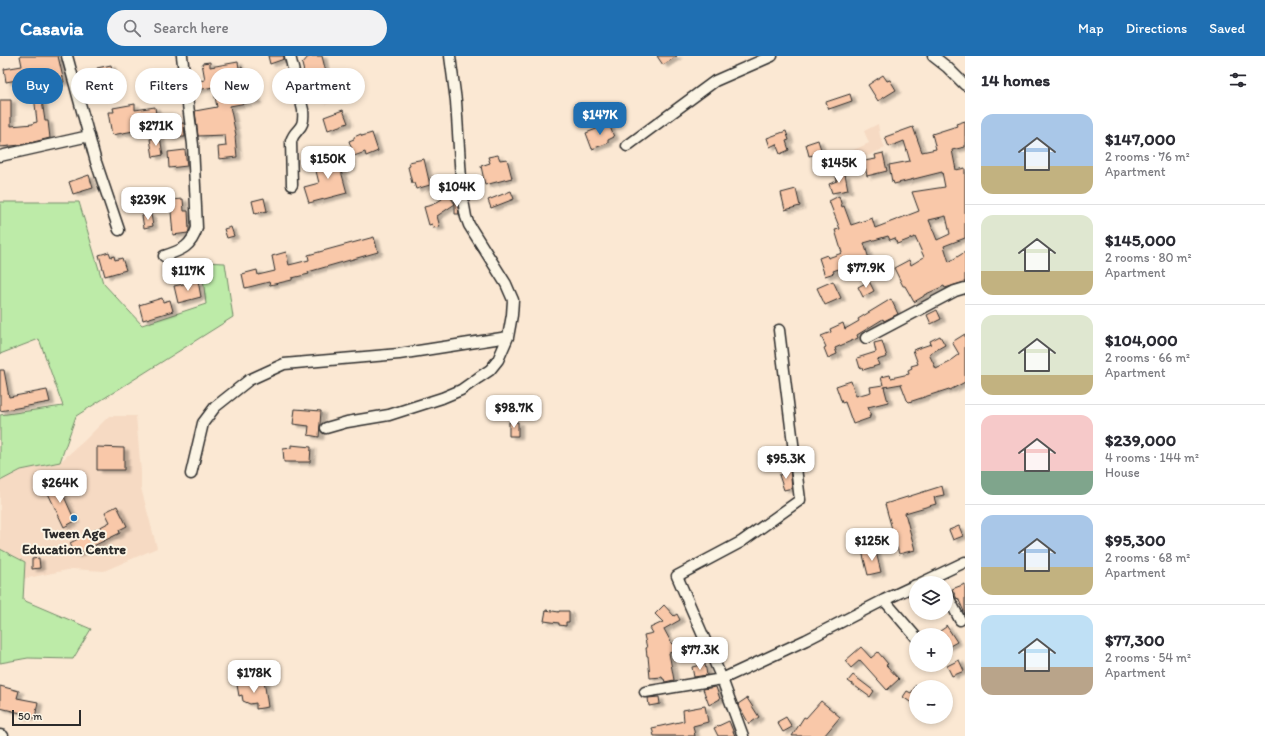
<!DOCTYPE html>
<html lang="en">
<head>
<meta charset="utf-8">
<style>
  :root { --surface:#fff; --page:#f2f2f3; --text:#2b2b33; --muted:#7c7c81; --line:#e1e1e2; --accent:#1f6fb2 }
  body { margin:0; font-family:Itim,sans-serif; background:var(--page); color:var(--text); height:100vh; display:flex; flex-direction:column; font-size:15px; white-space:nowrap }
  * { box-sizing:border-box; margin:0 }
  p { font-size:13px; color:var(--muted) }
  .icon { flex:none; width:22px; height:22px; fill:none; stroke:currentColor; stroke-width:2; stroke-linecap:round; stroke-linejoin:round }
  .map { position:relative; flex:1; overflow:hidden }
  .panel { display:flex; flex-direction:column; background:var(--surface); width:300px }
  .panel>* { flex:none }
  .top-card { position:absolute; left:12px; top:12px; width:380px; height:36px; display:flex; gap:8px }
  .buttons { position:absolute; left:909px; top:520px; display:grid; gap:8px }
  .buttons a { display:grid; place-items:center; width:44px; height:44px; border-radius:50%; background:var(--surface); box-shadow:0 2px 6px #0003; font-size:20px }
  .scale { position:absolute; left:12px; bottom:10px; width:69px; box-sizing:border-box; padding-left:4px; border:2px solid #2b2b2b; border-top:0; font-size:11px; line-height:14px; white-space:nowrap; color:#2b2b2b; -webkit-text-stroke:3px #fcf5e5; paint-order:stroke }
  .price { position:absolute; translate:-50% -34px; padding:0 9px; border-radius:8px; background:#fff; color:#222; font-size:13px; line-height:26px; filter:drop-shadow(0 1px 2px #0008) }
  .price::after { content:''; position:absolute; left:50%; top:24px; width:12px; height:9px; margin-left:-6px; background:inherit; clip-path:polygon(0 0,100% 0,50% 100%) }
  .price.active { background:var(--accent); color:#fff }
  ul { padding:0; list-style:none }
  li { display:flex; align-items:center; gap:12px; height:100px; padding:0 16px }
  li+li { border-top:1px solid var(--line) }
  li span { display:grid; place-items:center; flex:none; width:112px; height:80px; border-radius:12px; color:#555 }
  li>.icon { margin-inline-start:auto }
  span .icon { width:48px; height:48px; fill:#fffc; stroke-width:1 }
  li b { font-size:17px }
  h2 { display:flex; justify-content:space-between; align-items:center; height:48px; padding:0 16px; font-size:17px }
  .tag { padding:0 14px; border-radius:18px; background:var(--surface); box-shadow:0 2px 6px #0003; font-size:14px; line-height:36px }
  .tag.active { background:var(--accent); color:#fff }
  header { display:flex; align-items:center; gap:24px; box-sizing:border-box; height:56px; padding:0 20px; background:var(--accent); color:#fff }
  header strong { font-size:19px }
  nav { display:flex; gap:22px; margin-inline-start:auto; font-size:14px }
  .search { width:280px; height:36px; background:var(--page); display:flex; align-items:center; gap:10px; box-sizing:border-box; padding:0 14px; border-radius:22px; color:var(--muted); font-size:15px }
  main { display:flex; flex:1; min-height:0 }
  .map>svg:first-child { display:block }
</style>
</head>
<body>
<header>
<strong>Casavia</strong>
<div class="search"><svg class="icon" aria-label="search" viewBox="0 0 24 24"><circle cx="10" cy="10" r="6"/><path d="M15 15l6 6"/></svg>Search here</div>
<nav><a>Map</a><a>Directions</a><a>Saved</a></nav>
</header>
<main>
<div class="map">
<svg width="965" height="680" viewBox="0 0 965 680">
  <defs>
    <filter id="shadow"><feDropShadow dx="4.5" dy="2.5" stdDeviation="1" flood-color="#0004"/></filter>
  </defs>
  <rect width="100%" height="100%" fill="#fbe8d3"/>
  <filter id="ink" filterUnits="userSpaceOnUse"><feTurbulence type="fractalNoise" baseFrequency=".025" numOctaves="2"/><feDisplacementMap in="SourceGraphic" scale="8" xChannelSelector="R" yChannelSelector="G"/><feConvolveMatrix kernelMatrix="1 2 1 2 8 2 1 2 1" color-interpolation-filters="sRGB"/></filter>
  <g filter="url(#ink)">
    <path fill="#f6dac3" d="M878 68 880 80 885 92 840 112 836 102 869 87 864 75Z
      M109 360H136L141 416V432L157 492 104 515 72 513 23 523 25 506 0 493V425L21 414 60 406 84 385Z"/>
    <path fill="#bdeba8" stroke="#748b6a" d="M0 146H79L103 227 142 269 206 248 201 206 225 207 233 261 76 360 60 406 21 414 0 425V359L63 350 39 283 0 298Z
      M0 493 25 506 23 544 91 573 73 603 28 602 0 607Z"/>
    <path fill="#f9c8a9" stroke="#2b2b2b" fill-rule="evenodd" filter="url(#shadow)" d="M20 0H58L64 26 40 31 45 65H48L50 82 21 89 0 91V44H11V70L33 68V67L37 66 32 21 6 26 4 13 22 10Z
      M268 0H284V3L270 8Z
      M313 0H322L332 41 320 44 314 18 305 20 302 8 308 1Z
      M657 0H677L663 9Z
      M210 6V11L238 6 239 12 242 11 246 32 254 30 257 45 230 50 236 79 235 80 237 101 219 103 218 91 226 90 225 79 198 80 195 55 217 51 213 31 193 35 192 26 205 24 202 7Z
      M111 9 114 23 100 26 97 12Z
      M175 18 177 37 156 39 154 21Z
      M883 19 887 25 890 24 896 34 878 45 868 29Z
      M850 38 852 45 829 53 826 46Z
      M135 48V54L155 51 157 66 138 70 139 74 112 79 108 56H114L113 52Z
      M343 54 348 67 328 74 324 61Z
      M965 65V91L952 94 956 114 965 112V182L944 190 949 206 965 196V226L945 232 944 230 924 239V240L914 246 905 230H903L894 212 909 204 911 209 924 201 915 181 897 188 895 182 890 184 888 180 864 187 870 206 853 211 852 208 833 215 834 217 825 220 819 202 827 199 828 202 842 197 835 174 840 173 829 145 839 140 842 151 844 150 851 169 872 162 875 172 919 155 912 136 945 131 942 116 894 128 893 125 892 126 889 109 910 105 904 85 889 91 885 81 913 71 922 96 936 93 932 78 957 70 956 68ZM946 160 950 178 937 184 929 164Z
      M184 67 185 81H169L168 68Z
      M609 68 614 81 608 84V87L592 93 586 77Z
      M786 75 789 84 786 85 789 94 780 98 776 88 770 91 767 82Z
      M372 77 378 95 366 100 365 96 354 100 349 85 354 83V81L361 78 362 80Z
      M160 81 163 99 153 101 150 83Z
      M818 84 822 97 809 100 806 88Z
      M185 94 187 110 169 112 168 96Z
      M883 97 887 115 867 120 864 105 876 103 875 99Z
      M498 99 500 104 507 103 512 122 485 129 481 110 490 107 488 101Z
      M349 102 351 111 344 112 345 114 341 115 347 137 309 147 304 131 319 127 314 107 331 103 332 106Z
      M424 103 430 129 416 133 414 127H412L408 111 410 110 409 106Z
      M845 118 848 134 832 137 829 128 837 125 836 120Z
      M89 119 93 132 73 138 69 126Z
      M439 126 448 140 449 139 455 148 437 160 440 171 433 172 432 168 429 169 424 151 432 149 442 143 434 130Z
      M796 133 800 150 785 154 781 137Z
      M511 135 514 143 491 152 488 144Z
      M264 142 267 155 255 158 252 145Z
      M183 143 184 155H188L189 174 188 177 173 179 170 144Z
      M455 145H457L459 158H455Z
      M151 158 153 170 144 172 142 160Z
      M231 171 234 180 227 182 224 173Z
      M374 181 378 196 308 216 309 218 292 222V224L270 229 269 226 245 232 242 218 257 214 258 219 275 215 272 200 286 196 289 209 309 204 308 199Z
      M109 196 111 201 114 200 115 204 122 202 126 214 105 220 99 199Z
      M198 225 201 241 178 247 174 230Z
      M833 225 841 242 825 249 817 232Z
      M869 225 874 235 863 241 858 231Z
      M162 242 163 246 170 244 173 255 143 264 139 249Z
      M891 243 898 258 884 265 883 263 857 279 858 282 835 292 837 298 828 302 824 292 826 291 821 280 831 276 830 273 843 267 845 273 859 265 858 263Z
      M937 254 941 263 931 268 927 259Z
      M965 278V326L950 334 949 333 909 346 907 344 901 328 884 331 888 346 868 351 871 360H869L870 362 853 368 845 346 842 347 836 330 851 325 856 340 871 336 870 331 883 329 881 321 890 319 891 322 909 318 908 314 912 312 911 310 918 308 913 294 931 288 930 285 940 280 945 289 929 298 936 313 952 305 951 304 959 298 952 286Z
      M882 285 887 301 877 304 879 309 863 314 862 311 860 312 857 302 876 296 874 287Z
      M0 314H4L9 341 47 334 50 346 0 355Z
      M295 353 321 355 319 381 308 379 309 370 293 368Z
      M509 366H518V380H509Z
      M291 389 311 391 310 406H284L283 393 291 392Z
      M97 391 124 392V414H97Z
      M790 413 792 432 784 434 779 419 783 418 782 415Z
      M57 425 75 465 64 471 45 431Z
      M942 430 944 439 934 441 936 448 905 457 915 494 899 498 885 448Z
      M117 450 127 470 119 474 120 477 75 499 70 487 110 466 105 456Z
      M959 470 963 480 953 484 949 474Z
      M875 492 881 516 868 519 862 495Z
      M39 502 40 512 32 513V503Z
      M965 528V558L958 542 957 543 952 533Z
      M664 549 674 560 677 558 680 564 664 573 672 588 673 587 675 595 669 597 674 624 665 626 664 623H663L662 621 650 622 648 600H647L646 592H647L644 579 653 577 650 572 663 566 655 558Z
      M546 554 559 556V555H569V566H566V570L559 569V567L544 565Z
      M946 569 957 586 946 592V579H934L946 571Z
      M861 591 871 602 878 596 888 608 886 609 899 623 887 634 860 604 851 612 845 605Z
      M959 604 964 615 952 620 947 610Z
      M705 608 707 619 694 621 692 611Z
      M853 619 874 635 870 641 848 625Z
      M264 624 268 651 256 653V647L250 648 243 645 242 639 239 640 237 629Z
      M916 629V650L903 641 907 635 911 637Z
      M0 630 19 635 17 642 38 646 35 662 21 660V657L0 652Z
      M716 631 720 643 709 649 703 633Z
      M659 641 660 648 649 650 648 642Z
      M747 642 759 661 749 668 738 648Z
      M821 645 840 661 824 680H792L804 661 806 662Z
      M705 650 708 666 693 670 695 680H654L652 672 684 665 683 654Z
      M786 661 792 671 783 676 777 666Z
      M729 665 735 680H718L714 672Z"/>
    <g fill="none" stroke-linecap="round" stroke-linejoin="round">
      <defs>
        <path id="minor" d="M67 0 96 106 119 174
          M290 0 303 54C305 76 296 70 291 85L292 129
          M933 0 947 11 965 29
          M627 90 715 25 772 0
          M0 100 89 80
          M164 200C182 194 191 191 197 172L193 89 182 0
          M866 282 955 235 965 232
          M326 372 347 366 389 359 442 342 461 334 478 322 490 314 498 304 508 281 512 259 513 244 506 228 469 169 466 161 462 139 456 45 450 0
          M191 418 203 367 215 351 249 324 284 308 399 298 508 281
          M921 527 965 506
          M946 537 960 564
          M884 544 916 581
          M645 636 722 623 806 584 884 544 916 529
          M0 679 3 680
          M743 680 722 623 677 520 741 486 800 444 779 274"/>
      </defs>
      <use href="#minor" stroke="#2b2b2b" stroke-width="13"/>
      <use href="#minor" stroke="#fcf5e5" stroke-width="10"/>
    </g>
  </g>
  <circle fill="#1f6fb2" stroke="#fcf5e5" stroke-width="1.5" cx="74" cy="462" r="4"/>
  <g text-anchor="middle" stroke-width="4" stroke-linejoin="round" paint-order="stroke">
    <g font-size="14" font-weight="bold" fill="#2b2b2b" stroke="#fcf5e5">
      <text x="74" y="482">Tween Age<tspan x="74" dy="16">Education Centre</tspan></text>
    </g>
  </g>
</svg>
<div class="buttons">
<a><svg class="icon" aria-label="layers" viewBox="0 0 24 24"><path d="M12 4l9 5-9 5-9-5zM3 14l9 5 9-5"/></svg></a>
<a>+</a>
<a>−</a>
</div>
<div class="scale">50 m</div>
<b class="price active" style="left:600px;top:80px">$147K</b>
<b class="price" style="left:156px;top:91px">$271K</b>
<b class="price" style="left:328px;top:124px">$150K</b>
<b class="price" style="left:839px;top:128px">$145K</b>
<b class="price" style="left:457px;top:152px">$104K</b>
<b class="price" style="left:148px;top:165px">$239K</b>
<b class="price" style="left:866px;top:233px">$77.9K</b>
<b class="price" style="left:188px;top:236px">$117K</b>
<b class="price" style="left:514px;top:373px">$98.7K</b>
<b class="price" style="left:786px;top:424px">$95.3K</b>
<b class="price" style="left:60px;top:448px">$264K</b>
<b class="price" style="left:872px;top:506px">$125K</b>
<b class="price" style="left:700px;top:615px">$77.3K</b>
<b class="price" style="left:254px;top:638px">$178K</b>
<div class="top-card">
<a class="tag active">Buy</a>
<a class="tag">Rent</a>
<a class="tag">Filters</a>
<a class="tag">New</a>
<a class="tag">Apartment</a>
</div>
</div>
<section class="panel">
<h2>14 homes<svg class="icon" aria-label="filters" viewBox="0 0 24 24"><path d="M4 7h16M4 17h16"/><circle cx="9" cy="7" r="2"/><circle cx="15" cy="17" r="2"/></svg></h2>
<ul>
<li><span style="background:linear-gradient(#a9c7e8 65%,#c2b280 0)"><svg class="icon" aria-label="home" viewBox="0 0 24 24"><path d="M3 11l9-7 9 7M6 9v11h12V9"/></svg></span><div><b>$147,000</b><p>2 rooms · 76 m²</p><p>Apartment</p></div></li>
<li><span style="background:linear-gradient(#dfe7d0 70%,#c2b280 0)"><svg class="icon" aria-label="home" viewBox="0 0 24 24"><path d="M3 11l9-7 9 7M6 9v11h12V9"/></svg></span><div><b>$145,000</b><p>2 rooms · 80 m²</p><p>Apartment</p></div></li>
<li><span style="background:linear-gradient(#dfe7d0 75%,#c2b280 0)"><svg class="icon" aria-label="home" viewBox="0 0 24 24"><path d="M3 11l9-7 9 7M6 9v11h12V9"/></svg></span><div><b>$104,000</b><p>2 rooms · 66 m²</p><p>Apartment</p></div></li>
<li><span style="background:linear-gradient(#f6c9c9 70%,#7fa58c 0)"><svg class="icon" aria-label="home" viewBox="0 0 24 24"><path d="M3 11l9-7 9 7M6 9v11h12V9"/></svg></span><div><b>$239,000</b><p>4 rooms · 144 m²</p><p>House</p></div></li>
<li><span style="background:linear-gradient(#a9c7e8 65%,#c2b280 0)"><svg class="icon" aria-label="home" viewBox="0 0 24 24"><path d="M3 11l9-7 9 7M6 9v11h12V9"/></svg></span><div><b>$95,300</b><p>2 rooms · 68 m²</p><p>Apartment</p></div></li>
<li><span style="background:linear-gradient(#bfe0f5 65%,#b9a48a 0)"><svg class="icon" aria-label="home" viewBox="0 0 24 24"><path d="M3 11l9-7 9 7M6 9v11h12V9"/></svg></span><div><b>$77,300</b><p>2 rooms · 54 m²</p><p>Apartment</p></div></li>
</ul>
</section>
</main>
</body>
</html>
